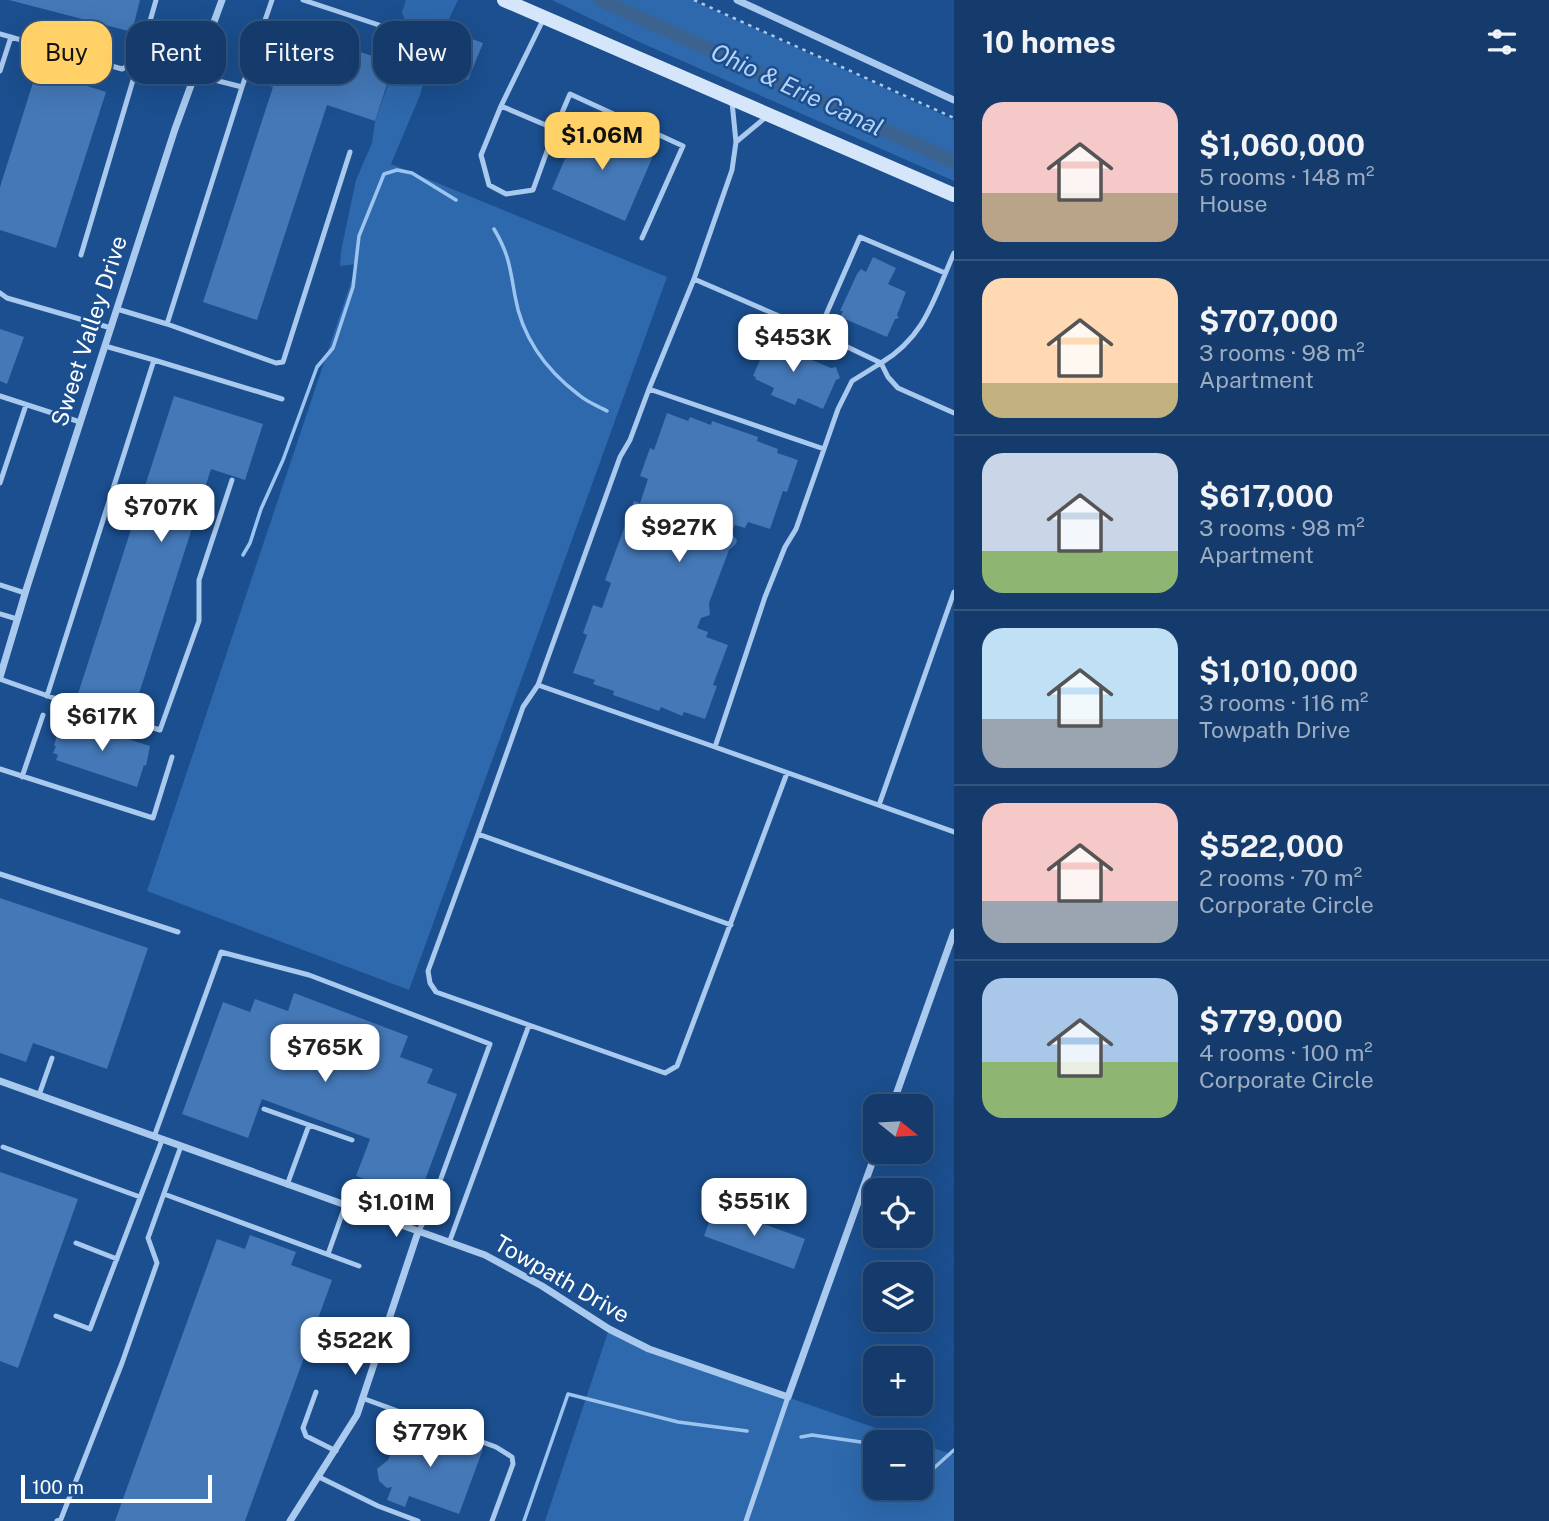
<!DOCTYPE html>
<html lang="en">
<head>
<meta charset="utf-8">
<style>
  :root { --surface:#143b6b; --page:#214673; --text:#f1f3f6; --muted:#9dadc1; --line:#33557e; --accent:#ffd166 }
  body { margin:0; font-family:"Public Sans",sans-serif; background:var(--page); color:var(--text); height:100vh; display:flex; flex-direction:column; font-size:26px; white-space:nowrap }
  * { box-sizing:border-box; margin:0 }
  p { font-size:23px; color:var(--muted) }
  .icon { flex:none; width:38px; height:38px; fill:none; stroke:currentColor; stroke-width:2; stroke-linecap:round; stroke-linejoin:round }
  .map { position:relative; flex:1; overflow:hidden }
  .details { display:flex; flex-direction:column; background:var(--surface); width:595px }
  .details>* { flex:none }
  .banner { position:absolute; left:21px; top:21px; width:665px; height:63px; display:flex; gap:14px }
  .needle { width:46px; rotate:108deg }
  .fabs { position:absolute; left:863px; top:1094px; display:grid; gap:14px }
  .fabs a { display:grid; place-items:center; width:70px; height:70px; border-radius:14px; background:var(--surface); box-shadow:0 7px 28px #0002,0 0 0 2px var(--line); font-size:35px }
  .scale { position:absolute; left:21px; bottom:18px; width:191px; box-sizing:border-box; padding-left:7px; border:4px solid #fff; border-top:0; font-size:19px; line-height:24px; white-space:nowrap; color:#fff; -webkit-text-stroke:5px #1b4f8f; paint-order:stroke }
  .price { position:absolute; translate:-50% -60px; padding:0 16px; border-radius:14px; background:#fff; color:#222; font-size:23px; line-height:46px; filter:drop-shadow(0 2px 4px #0008) }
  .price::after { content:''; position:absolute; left:50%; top:42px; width:21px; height:16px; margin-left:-10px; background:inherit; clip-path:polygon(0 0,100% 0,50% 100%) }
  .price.current { background:var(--accent); color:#111 }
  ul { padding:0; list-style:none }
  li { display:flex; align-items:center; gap:21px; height:175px; padding:0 28px }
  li+li { border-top:2px solid var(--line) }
  li span { display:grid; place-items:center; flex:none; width:196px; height:140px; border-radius:21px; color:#555 }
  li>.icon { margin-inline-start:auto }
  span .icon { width:84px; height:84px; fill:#fffc; stroke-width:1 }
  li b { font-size:30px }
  h2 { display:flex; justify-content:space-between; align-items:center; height:84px; padding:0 28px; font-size:30px }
  .tag { padding:0 24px; border-radius:21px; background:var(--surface); box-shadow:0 7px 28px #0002,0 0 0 2px var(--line); font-size:24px; line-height:63px }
  .tag.current { background:var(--accent); color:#111 }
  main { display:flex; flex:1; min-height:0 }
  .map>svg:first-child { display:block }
</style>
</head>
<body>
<main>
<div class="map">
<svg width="954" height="1521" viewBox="0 0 954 1521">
  <rect width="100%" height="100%" fill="#1b4f8f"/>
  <path fill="#2e69ad" d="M406 0H458L431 57 420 95 391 164 667 277 409 990 147 891 357 264 340 266 341 251 356 180 372 143 375 121 408 30 402 12Z
    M552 0H692L954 120V181L637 41Z
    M609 1329 649 1349 916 1442H875V1488H920L921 1444 954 1455V1521H545Z"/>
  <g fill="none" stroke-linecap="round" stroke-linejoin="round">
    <path stroke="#9cc4f0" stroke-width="3.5" d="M494 229C509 254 510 268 515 296 522 337 546 370 579 395 587 402 598 406 607 411
      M243 555 250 543 261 509 283 460 317 367 333 348 353 287 359 236 384 174 397 170 412 173 456 200
      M801 1437 812 1435 875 1444
      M920 1464 934 1468 954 1450
      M524 1521 568 1394 678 1422 747 1431"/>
    <path stroke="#3c6290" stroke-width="14" d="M601 0 954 162"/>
  </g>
  <path fill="#4478b7" d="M9 0H140L132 32Z
    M277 25 394 63 375 121 327 105 257 320 203 302 273 87 258 82Z
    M464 36 483 43 468 80 449 72Z
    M37 70 106 92 56 248 0 230V187Z
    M580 124 653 156 625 221 552 189Z
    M873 257 896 268 888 284 906 292 897 315 899 318 895 319 887 337 840 317 843 311H840L857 274 861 269 866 272Z
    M0 329 24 337 7 384 0 381Z
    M759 337 770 342 772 338 796 350 795 353 831 368 836 367 840 378 836 380 823 409 798 398 795 405 771 395 774 388 755 379 756 377 753 376 760 360 755 357 754 360 750 359Z
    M174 396 263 424 245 480 211 469 137 700 126 697 120 714 76 700Z
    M667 413 688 421 690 417 711 425 712 421 758 437 757 441 778 449 777 453 798 460 787 492 783 491 770 529 748 522 745 528 735 525 731 533 737 540 736 544 729 550 709 603 710 615 701 618 697 628 708 632 706 637 728 645 713 685 717 686 705 719 684 712 682 716 661 707 659 711 613 695 614 691 593 684 595 680 573 673 587 635 583 633 593 605 602 608 611 583 605 580 634 501 640 503 648 479 640 476 650 448 654 450Z
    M69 720 150 746 146 766 144 765 137 787 56 760 58 755 53 753 56 746H54L58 731 61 732 63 726 66 727Z
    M0 898 148 948 107 1069 33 1043 26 1062 0 1053Z
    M294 993 408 1036 400 1057 433 1069 427 1083 457 1094 418 1199 356 1176 370 1139 262 1099 248 1138 182 1114 223 1002 250 1012 255 999 288 1011Z
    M0 1172 78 1199 18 1368 0 1361Z
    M715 1206 805 1239 794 1269 704 1236Z
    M250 1235 296 1252 291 1265 332 1280 245 1521H115L217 1239 245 1249Z
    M415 1424 483 1449 459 1514 409 1496 405 1507 387 1500 392 1487 387 1488 379 1481 377 1469 388 1460 400 1431 412 1435Z"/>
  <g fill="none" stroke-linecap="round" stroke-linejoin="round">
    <path stroke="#a9c9ee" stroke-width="2.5" stroke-dasharray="3.5 5" stroke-linecap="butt" d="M694 0 954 118"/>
    <path stroke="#a9c9ee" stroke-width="5" d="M156 0 139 60 197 71
      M303 0 394 30
      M0 34 122 69 139 60
      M0 71 11 37
      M195 75 242 87 272 0
      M242 87 167 324 276 363 283 362 350 152
      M732 102 736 142 732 170 694 279 818 333
      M501 106 481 155 489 185 506 194 533 190 555 129 501 106 543 20
      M555 129 570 94 683 146 642 238
      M736 142 766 117
      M954 253C934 298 926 336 881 363L888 377 898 388 954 413
      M81 255 139 60
      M694 279 649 389 824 449 838 409 852 381 881 363
      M0 293 7 298 111 328
      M117 309 167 324
      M105 346 154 360
      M881 363 818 333 860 237 945 273
      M0 396 80 422
      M824 449 796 529 785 547 765 597 715 747 954 832
      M0 483 26 405
      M0 585 25 593
      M0 614 17 619
      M0 679 65 702 160 730 199 621V580L232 480
      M538 685 620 457 630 440 649 389
      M47 696 154 360 282 399
      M0 769 153 818 172 757
      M22 777 43 715
      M879 805 954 592
      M478 834 523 707 538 685 715 747
      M0 874 178 932
      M529 1025 436 992 430 983 428 971 478 834 731 925
      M39 1095 52 1058
      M264 1109 309 1125
      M154 1137 221 952 309 975 490 1044 428 1214 418 1232
      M3 1147 140 1197
      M287 1185 309 1125 352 1140
      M164 1194 359 1266
      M76 1243 117 1259
      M449 1243 529 1025 665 1073 677 1066 787 773
      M328 1254 345 1206
      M56 1316 90 1329 162 1140
      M316 1392 303 1428 306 1436 336 1451
      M362 1398 496 1447 512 1457 513 1464 492 1521
      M319 1477 378 1506 418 1521
      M57 1521 61 1519 122 1363 157 1263 148 1238 181 1146
      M746 1521 788 1397"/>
    <path stroke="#a9c9ee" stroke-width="7" d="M737 0 954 100
      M0 677 27 587 175 129 222 0
      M0 1081 485 1255 542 1286 609 1329 649 1349 788 1397 876 1152
      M892 1106 954 932
      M290 1521 357 1415 418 1232"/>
    <path stroke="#d6e6fa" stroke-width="14" d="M504 0 954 195"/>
  </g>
  <g text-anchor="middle" stroke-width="5" stroke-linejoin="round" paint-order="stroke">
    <g font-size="23" fill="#fff" stroke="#1b4f8f">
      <text transform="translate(89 331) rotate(-72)" y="8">Sweet Valley Drive</text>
      <text transform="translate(562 1279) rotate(30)" y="8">Towpath Drive</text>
    </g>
    <g font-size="24" font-style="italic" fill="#b5d3f5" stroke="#1b4f8f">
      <text transform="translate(797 90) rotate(25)" y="8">Ohio &amp; Erie Canal</text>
    </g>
  </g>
</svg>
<div class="fabs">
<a><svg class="needle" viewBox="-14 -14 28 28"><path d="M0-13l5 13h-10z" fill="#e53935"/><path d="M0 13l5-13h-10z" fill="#9dadc1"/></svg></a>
<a><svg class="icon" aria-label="locate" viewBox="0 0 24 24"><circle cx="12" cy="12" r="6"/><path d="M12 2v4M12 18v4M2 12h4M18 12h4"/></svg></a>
<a><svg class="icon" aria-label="layers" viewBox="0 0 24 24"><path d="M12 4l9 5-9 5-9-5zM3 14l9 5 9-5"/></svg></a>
<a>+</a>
<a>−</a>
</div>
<div class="scale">100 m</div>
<b class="price current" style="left:602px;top:172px">$1.06M</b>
<b class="price" style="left:793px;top:374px">$453K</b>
<b class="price" style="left:161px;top:544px">$707K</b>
<b class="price" style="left:679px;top:564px">$927K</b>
<b class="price" style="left:102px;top:753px">$617K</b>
<b class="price" style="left:325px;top:1084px">$765K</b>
<b class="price" style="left:754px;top:1238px">$551K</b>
<b class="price" style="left:396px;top:1239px">$1.01M</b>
<b class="price" style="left:355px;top:1377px">$522K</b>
<b class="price" style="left:430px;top:1469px">$779K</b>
<div class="banner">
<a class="tag current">Buy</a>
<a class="tag">Rent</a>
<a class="tag">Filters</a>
<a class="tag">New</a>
</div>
</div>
<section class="details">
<h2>10 homes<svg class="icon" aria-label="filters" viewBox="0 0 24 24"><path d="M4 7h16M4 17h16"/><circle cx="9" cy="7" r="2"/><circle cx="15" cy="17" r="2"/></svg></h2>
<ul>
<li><span style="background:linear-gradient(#f6c9c9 65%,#b9a48a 0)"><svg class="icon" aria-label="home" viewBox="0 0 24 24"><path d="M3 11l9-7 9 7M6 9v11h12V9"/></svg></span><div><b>$1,060,000</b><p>5 rooms · 148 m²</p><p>House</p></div></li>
<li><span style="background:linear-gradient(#ffd9b3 75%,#c2b280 0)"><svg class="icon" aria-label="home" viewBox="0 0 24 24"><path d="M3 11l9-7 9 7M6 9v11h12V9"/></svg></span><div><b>$707,000</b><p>3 rooms · 98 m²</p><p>Apartment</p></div></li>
<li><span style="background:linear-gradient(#c9d6e8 70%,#8fb573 0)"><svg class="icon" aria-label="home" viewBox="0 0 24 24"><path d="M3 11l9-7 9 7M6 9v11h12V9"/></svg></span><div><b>$617,000</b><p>3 rooms · 98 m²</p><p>Apartment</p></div></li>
<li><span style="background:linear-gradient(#bfe0f5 65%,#9aa5b1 0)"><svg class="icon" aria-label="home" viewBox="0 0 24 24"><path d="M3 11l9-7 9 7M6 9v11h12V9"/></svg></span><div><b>$1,010,000</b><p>3 rooms · 116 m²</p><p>Towpath Drive</p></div></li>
<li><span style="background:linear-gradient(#f6c9c9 70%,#9aa5b1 0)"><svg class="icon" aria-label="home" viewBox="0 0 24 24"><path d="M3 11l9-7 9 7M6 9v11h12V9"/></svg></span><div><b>$522,000</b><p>2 rooms · 70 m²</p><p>Corporate Circle</p></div></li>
<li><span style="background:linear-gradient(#a9c7e8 60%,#8fb573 0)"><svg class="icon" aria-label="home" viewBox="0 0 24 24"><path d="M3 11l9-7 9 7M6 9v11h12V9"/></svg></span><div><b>$779,000</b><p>4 rooms · 100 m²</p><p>Corporate Circle</p></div></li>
</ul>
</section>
</main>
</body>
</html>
